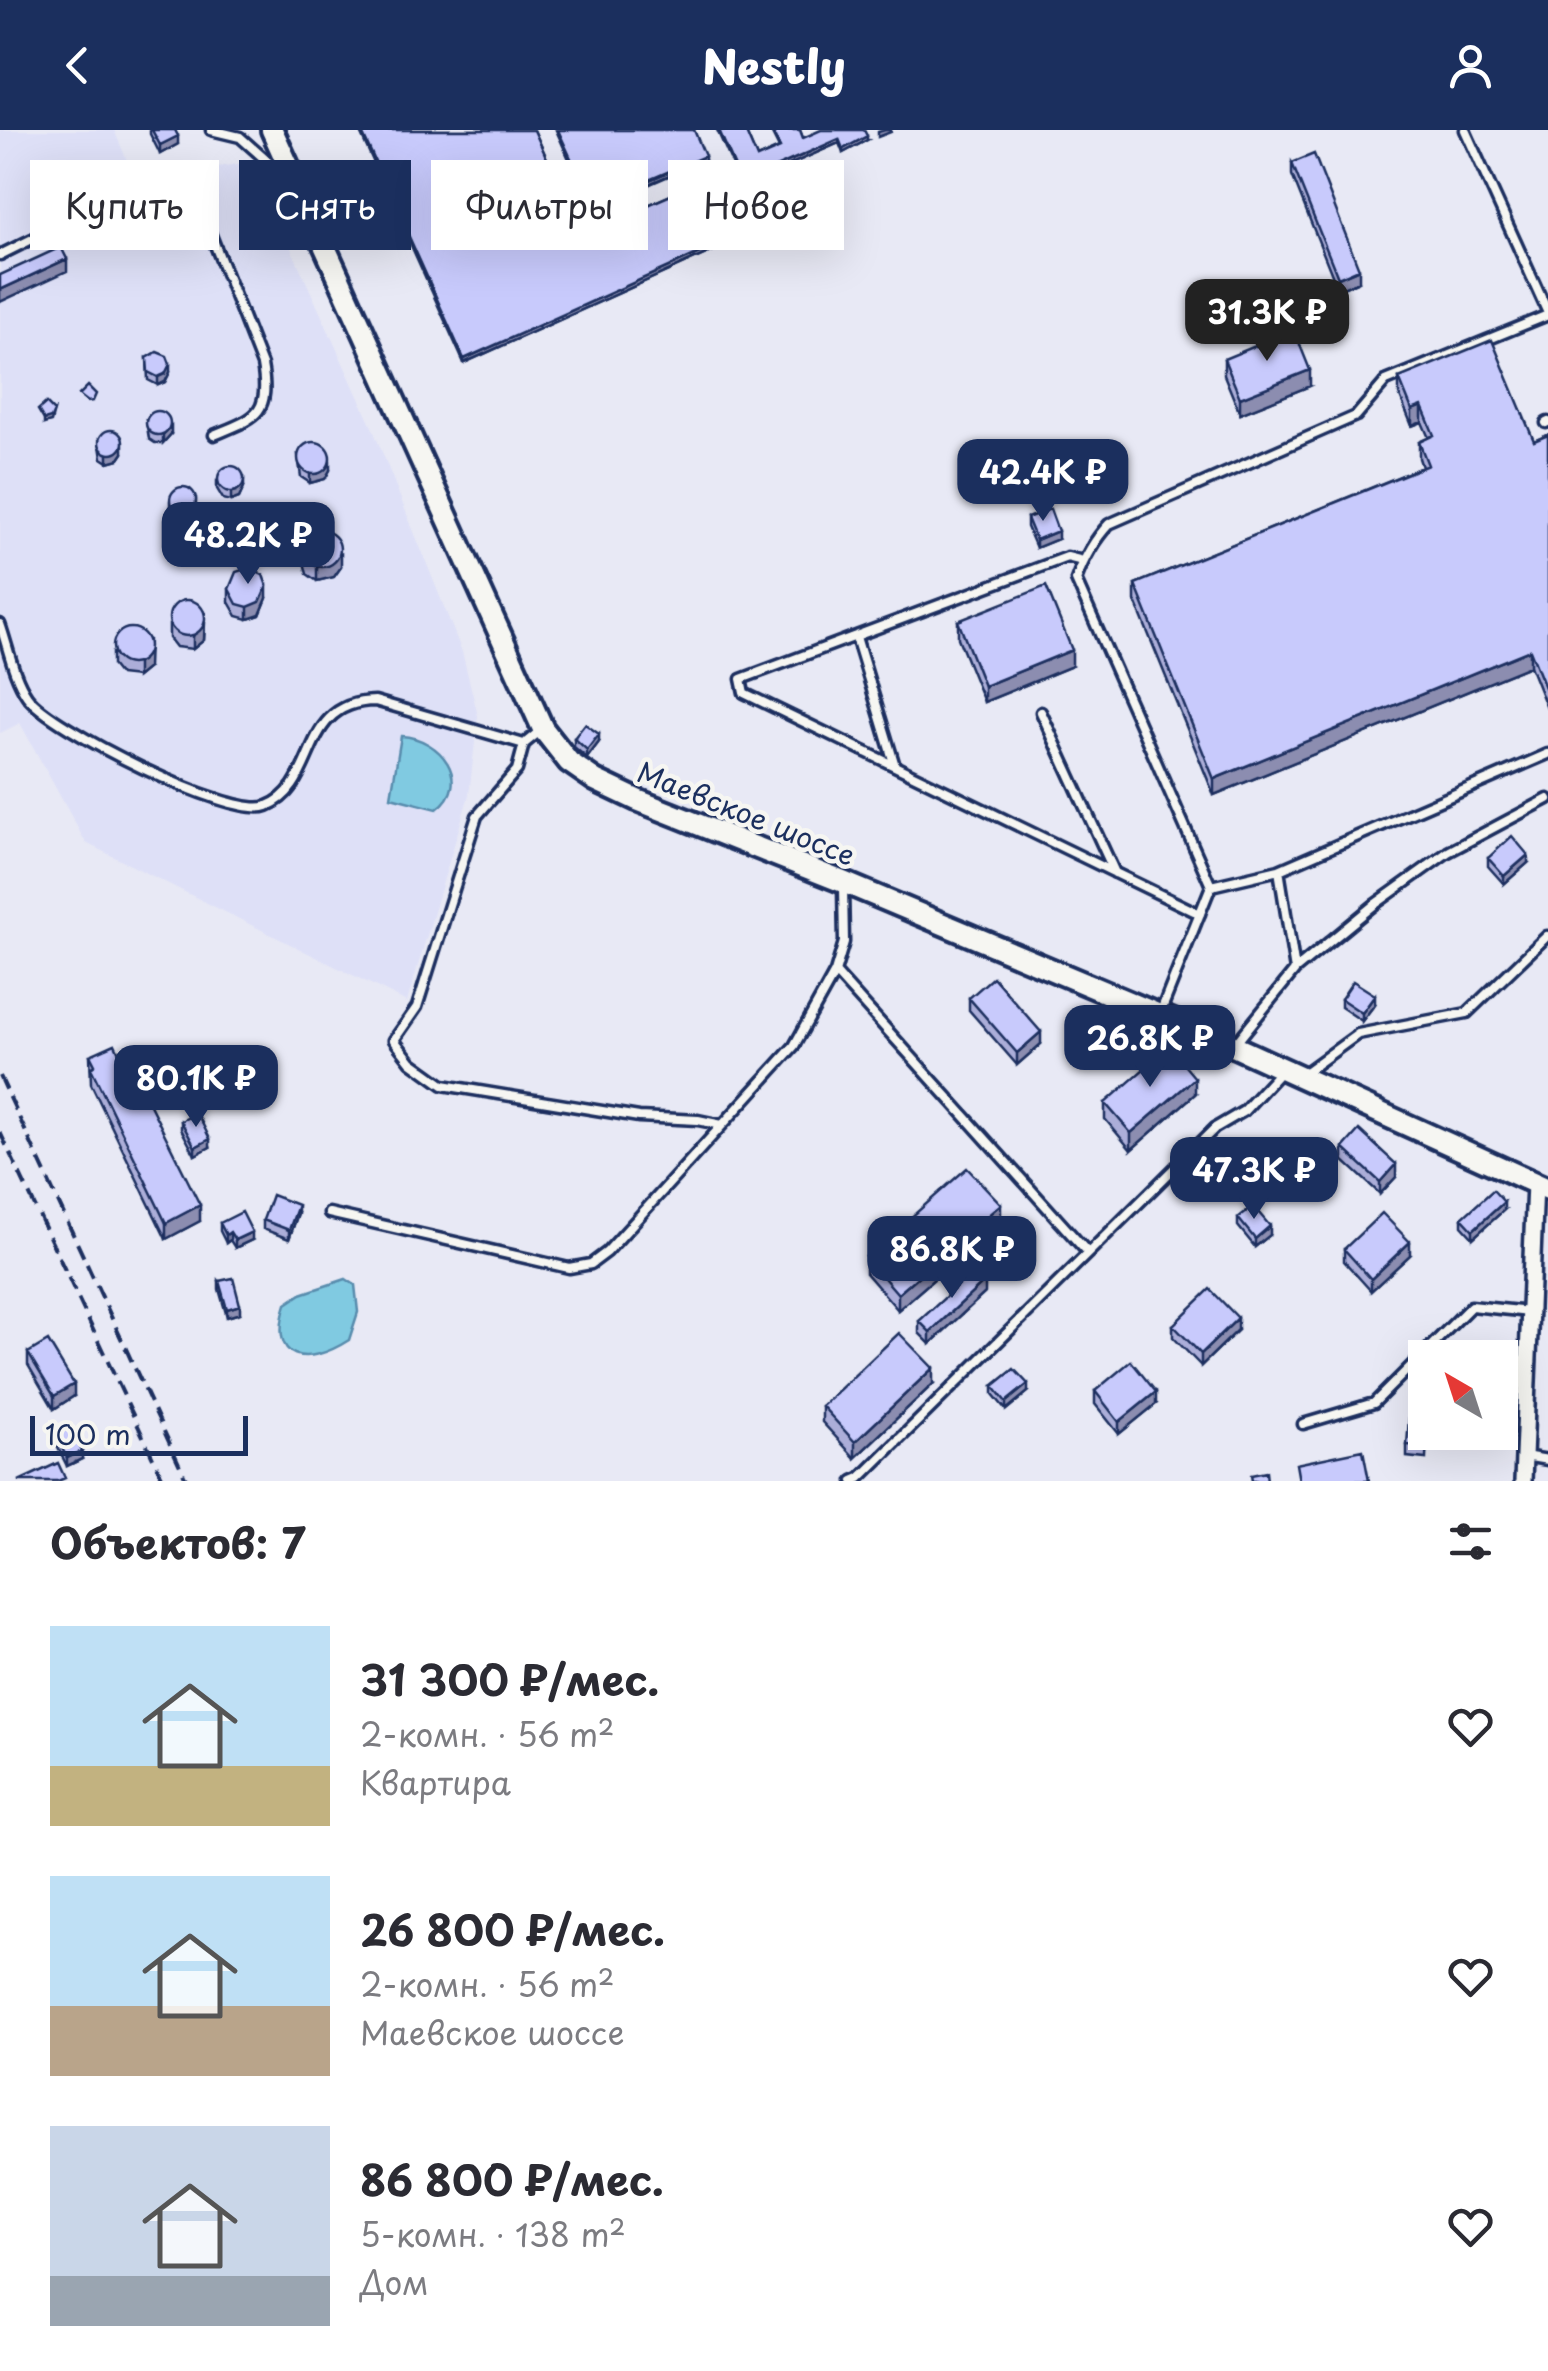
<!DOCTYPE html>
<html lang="ru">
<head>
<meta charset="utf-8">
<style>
  :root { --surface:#fff; --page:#f7f7f7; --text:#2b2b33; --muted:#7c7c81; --accent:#1b2f5e }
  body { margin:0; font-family:"Playpen Sans",sans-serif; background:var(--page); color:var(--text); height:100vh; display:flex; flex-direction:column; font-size:38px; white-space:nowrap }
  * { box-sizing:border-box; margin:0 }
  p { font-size:32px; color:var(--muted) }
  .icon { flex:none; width:55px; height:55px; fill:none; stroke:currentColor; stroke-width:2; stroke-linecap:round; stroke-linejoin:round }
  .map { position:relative; height:1351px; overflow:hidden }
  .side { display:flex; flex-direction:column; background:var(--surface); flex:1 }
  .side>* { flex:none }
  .banner { position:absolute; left:30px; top:30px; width:1000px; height:90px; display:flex; gap:20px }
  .needle { width:65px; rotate:321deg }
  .controls { position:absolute; left:1408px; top:1210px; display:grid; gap:20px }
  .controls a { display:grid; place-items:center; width:110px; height:110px; border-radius:0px; background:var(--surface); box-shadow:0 10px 40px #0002; font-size:50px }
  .scale { position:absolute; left:30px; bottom:25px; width:218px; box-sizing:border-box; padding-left:10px; border:5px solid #1b2f5e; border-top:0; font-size:28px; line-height:35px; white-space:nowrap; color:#1b2f5e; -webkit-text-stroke:8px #f6f6f2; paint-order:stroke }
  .price { position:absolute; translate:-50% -85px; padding:0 22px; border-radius:20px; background:var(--accent); color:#fff; font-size:32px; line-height:65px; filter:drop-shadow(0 2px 5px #0008) }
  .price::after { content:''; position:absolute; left:50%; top:60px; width:30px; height:22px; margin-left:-15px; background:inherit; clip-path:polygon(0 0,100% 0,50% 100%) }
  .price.current { background:#222; color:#fff }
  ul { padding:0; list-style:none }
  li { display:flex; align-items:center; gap:30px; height:250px; padding:0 50px }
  li span { display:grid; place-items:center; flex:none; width:280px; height:200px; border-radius:0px; color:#555 }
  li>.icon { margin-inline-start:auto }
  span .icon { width:120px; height:120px; fill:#fffc; stroke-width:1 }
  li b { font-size:42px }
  h2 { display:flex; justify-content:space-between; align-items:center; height:120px; padding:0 50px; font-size:42px }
  .chip { padding:0 35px; border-radius:0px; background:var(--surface); box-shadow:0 10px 40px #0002; font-size:35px; line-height:90px }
  .chip.current { background:var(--accent); color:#fff }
  header { display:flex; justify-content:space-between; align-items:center; height:130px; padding:0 50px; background:var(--accent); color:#fff; font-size:45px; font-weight:800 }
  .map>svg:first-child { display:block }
</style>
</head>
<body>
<header><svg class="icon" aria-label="back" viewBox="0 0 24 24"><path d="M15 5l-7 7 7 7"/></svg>Nestly<svg class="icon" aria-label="person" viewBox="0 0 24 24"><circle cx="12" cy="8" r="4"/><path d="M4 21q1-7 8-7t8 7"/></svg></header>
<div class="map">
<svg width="1548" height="1351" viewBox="0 0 1548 1351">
  <rect width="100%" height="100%" fill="#e8e9f5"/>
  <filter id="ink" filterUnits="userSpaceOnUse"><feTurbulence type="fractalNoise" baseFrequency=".01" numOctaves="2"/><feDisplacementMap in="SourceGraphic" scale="20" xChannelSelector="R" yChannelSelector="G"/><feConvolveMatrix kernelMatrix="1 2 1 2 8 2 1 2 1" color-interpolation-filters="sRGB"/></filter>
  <g filter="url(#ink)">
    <path fill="#dee0f7" d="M0 0H114L135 49 252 32 372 297 462 522 478 586 469 665 407 872 86 713 20 593 0 603Z"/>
    <path fill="#80cae1" stroke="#588cad" stroke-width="2.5" d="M401 606C441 608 473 652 437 679L391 667Z
      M346 1149 355 1155 358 1182 349 1210C307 1237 268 1233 286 1174L301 1164Z"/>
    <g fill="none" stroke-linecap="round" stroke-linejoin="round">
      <defs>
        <path id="service" d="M211 0 240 7 285 47
          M1465 0 1548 183
          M0 125 133 59 166 55 179 60 194 70 202 82 262 235C271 285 255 288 214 305
          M1546 293 1548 292
          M1083 431 1067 427 741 549 744 563 1200 784
          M0 494C8 516 13 546 27 566 49 598 233 690 267 676 320 655 298 572 375 571L524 614 540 601
          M856 507 895 636
          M1041 582 1115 743
          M524 614 517 640 477 686 417 877 394 910 411 932 443 955 639 987 698 990 722 995
          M1279 740 1548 624
          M1295 840 1374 775 1448 722 1548 669
          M835 842 1088 1123
          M1161 881 1211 756
          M1236 913 1295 840 1279 740 1211 756 1076 450C1084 428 1093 411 1109 394L1356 286 1386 251 1548 185
          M1303 944 1358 904 1467 883 1547 806
          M329 1083 569 1138 591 1134 607 1122 794 916 835 842 844 812 843 757
          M1303 1294 1374 1273 1471 1176 1530 1182
          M1524 1326 1548 1330
          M853 1351 860 1348 1215 998 1244 981 1280 942"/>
        <path id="minor" d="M1523 1351 1535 1053"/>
        <path id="tertiary" d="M272 0 543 599 569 632 595 650 637 670 843 752 1233 916 1548 1059"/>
      </defs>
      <use href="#service" stroke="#1b2f5e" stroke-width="15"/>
      <use href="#minor" stroke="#1b2f5e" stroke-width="22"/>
      <use href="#tertiary" stroke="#1b2f5e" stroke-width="28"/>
      <use href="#service" stroke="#f6f6f2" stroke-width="8"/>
      <use href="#minor" stroke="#f6f6f2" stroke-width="15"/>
      <use href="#tertiary" stroke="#f6f6f2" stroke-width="20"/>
      <path stroke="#1b2f5e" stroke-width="4" stroke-dasharray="15 8" stroke-linecap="butt" d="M0 946 187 1351
        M0 1002 164 1351"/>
    </g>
    <path fill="#acaed9" stroke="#1b2f5e" stroke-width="2.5" d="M150 0H175L178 14 160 24 150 4Z
      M359 0H534L559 55 577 47 556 0H694L705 30 618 68 625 85 734 38 717 0H745L757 28 779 18 770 0H800L803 8 867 10 843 23 839 13 727 62 733 80 725 83 737 110 464 233Z
      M1292 33 1359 151 1338 160 1292 45Z
      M106 89 132 103 113 111 106 98Z
      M147 228 170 242 165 252 158 255 148 250Z
      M1224 229 1310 256 1240 284 1224 245Z
      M1399 248 1534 311 1548 305V581L1530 536 1214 665 1135 471V454L1422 337 1419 328V312L1429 308 1422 292 1412 296 1399 264Z
      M146 290 171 304 163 313H155L149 309Z
      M99 309 123 323 119 329 108 332 102 328Z
      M298 325 330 340 325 349 310 353 301 347Z
      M217 351 244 357 239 368 231 371 223 369 217 359Z
      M170 372 196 378 191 389 183 392 172 387 170 380Z
      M1027 388 1058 409 1036 418 1027 397Z
      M303 415 341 437 334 447 317 451 307 444 303 428Z
      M229 459 267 468 260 485 248 489 237 486 229 472Z
      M958 491 1072 536 984 572 958 508Z
      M205 493 204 510 193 519 176 517 169 508V495Z
      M112 523 148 538 137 547 120 545 112 535Z
      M574 608 599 612 587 628 574 617Z
      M1488 728 1528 733 1504 754 1488 736Z
      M969 868 1041 914 1017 935 969 880Z
      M1341 869 1375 874 1362 891 1341 877Z
      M90 925H120L200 1091 166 1109 91 954Z
      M1195 964 1131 1020 1105 989V973Z
      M181 991 210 1017 195 1025 181 999Z
      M1343 1018 1396 1047 1380 1064 1343 1030Z
      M1504 1080 1473 1108 1462 1096V1088Z
      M298 1083 289 1109 263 1099V1090Z
      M1238 1088 1270 1105 1255 1117 1238 1096Z
      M1001 1091 898 1180 866 1143V1127Z
      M220 1093 252 1110 235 1118 230 1110 226 1113 220 1101Z
      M1344 1119 1410 1125 1371 1161 1344 1131Z
      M219 1151 240 1183 227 1187 219 1159Z
      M985 1163 930 1214 919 1203V1191Z
      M1173 1195 1238 1200 1201 1236 1173 1207Z
      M28 1223 74 1266 54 1279 28 1235Z
      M933 1254 855 1328 822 1292V1276Z
      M993 1256 1028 1262 1006 1280 993 1264Z
      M1095 1261 1156 1274 1119 1304 1095 1274Z
      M1427 1302 1426 1329 1407 1327V1315Z
      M1471 1302H1491L1490 1314 1471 1313Z
      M55 1304 82 1329 67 1336 55 1312Z"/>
    <path fill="#8c8db0" stroke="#1b2f5e" stroke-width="2.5" d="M885 0H891V2L878 7V2Z
      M178 6V14L160 24V15Z
      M867 6V10L843 23V19Z
      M839 9V13L726 63V59Z
      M705 26V30L616 68V64Z
      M132 94V103L113 111V103Z
      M737 106V110L464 233V229Z
      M67 129V141L0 172V160Z
      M1359 139V151L1338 160V148Z
      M170 234V242L165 252 158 255V247Z
      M1310 240V256L1240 284V268Z
      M1422 276V292L1412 296V280Z
      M54 281 51 292 44 294V290Z
      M171 296V304L163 313V305Z
      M123 315V323L119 329 108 332V324Z
      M330 332V340L325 349 310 353V344Z
      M244 349V357L239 368 231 371V363Z
      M196 370V378L191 389 183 392V384Z
      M1058 401V409L1036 418V410Z
      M341 424V437L334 447 317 451V438Z
      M267 456V468L260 485 248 489V477Z
      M205 481 204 510 193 519V507Z
      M149 509 148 538 137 547V534Z
      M1072 520V536L984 572V556Z
      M1530 520V536L1214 665V649Z
      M599 604V612L587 628V620Z
      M1528 725V733L1504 754V746Z
      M1375 865V874L1362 891V883Z
      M1041 902V914L1017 935V923Z
      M1195 948V964L1131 1020V1003Z
      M210 1009V1017L195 1025V1017Z
      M1396 1034V1047L1380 1064V1052Z
      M1504 1072V1080L1473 1108V1100Z
      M1001 1074V1091L898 1180V1164Z
      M200 1075V1091L166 1109V1093Z
      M298 1075V1083L289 1109V1100Z
      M1270 1096V1105L1255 1117V1109Z
      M230 1102V1110L226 1113V1105Z
      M252 1102V1110L235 1118V1110Z
      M1410 1112V1125L1371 1161V1149Z
      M985 1151V1163L930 1214V1202Z
      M240 1175V1183L227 1187V1179Z
      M1238 1188V1200L1201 1236V1224Z
      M933 1238V1254L855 1328V1312Z
      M74 1254V1266L54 1279V1266Z
      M1028 1254V1262L1006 1280V1272Z
      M1156 1262V1274L1119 1304V1292Z
      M82 1321V1329L67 1336V1328Z"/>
    <path fill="#c8cafc" stroke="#1b2f5e" stroke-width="2.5" d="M152 0H175L178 6 160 15Z
      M361 0H534L559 55 579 46 558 0H694L705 26 616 64 625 85 735 37 719 0H745L757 28 780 18 772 0H800L803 8 821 0H864L867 6 843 19 839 9 726 59 733 76 724 80 737 106 464 229Z
      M1314 24 1359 139 1338 148 1292 33Z
      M126 81 132 94 113 103 106 89Z
      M61 117 67 129 0 160V145Z
      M1294 200 1310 240 1240 268 1224 229Z
      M1492 210 1534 311 1548 305V565L1530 520 1214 649 1135 454 1428 335 1419 312 1434 305 1422 276 1412 280 1399 248Z
      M157 222 167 226 170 234 165 244 158 247 148 242 147 228Z
      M88 256 96 264 93 271 88 272 79 265Z
      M46 273 54 281 51 288 44 290 38 280Z
      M146 293a12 12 0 1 1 24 0a12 12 0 1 1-24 0Z
      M99 312a12 12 0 1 1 24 0a12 12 0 1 1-24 0Z
      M298 328a16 16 0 1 1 32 0a16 16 0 1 1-32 0Z
      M218 349a13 13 0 1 1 26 0a13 13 0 1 1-26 0Z
      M170 370a13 13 0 1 1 26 0a13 13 0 1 1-26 0Z
      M1050 379 1058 401 1036 410 1027 388Z
      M304 419a18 18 0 1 1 36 0a18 18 0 1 1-36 0Z
      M248 438 263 445 267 456 260 472 248 477 237 474 229 459 236 442Z
      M1046 456 1072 520 984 556 958 491Z
      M169 488a18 18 0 1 1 36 0a18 18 0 1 1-36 0Z
      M113 516a18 18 0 1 1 36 0a18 18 0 1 1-36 0Z
      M585 594 599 604 587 620 574 608Z
      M1512 706 1528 725 1504 746 1488 728Z
      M993 847 1041 902 1017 923 969 868Z
      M1353 851 1375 865 1362 883 1341 869Z
      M115 914 120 925 124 923 200 1075 166 1093 91 938 95 935 90 925Z
      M1169 917 1195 948 1131 1003 1105 973Z
      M197 983 210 1009 195 1017 181 991Z
      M1359 1000 1396 1034 1380 1052 1343 1018Z
      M967 1038 1001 1074 898 1164 866 1127Z
      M1493 1060 1504 1072 1473 1100 1462 1088Z
      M272 1065 298 1075 289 1100 263 1090Z
      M1253 1076 1270 1096 1255 1109 1238 1088Z
      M242 1082 252 1102 235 1110 230 1102 226 1105 220 1093Z
      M1382 1083 1410 1112 1371 1149 1344 1119Z
      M975 1140 985 1151 930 1202 919 1191Z
      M233 1148 240 1175 227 1179 219 1151Z
      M1210 1159 1238 1188 1201 1224 1173 1195Z
      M899 1203 933 1238 855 1312 822 1276Z
      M48 1211 74 1254 54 1266 28 1223Z
      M1131 1231 1156 1262 1119 1292 1095 1261Z
      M1014 1239 1028 1254 1006 1272 993 1256Z
      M1412 1248 1425 1249 1426 1316 1407 1315Z
      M71 1297 82 1321 67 1328 55 1304Z
      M1471 1302H1490V1306L1471 1304Z
      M1363 1320 1369 1351H1299L1296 1334Z
      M58 1333 65 1348 58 1351H19Z
      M1266 1342 1267 1351H1252L1251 1345Z"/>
  </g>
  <g text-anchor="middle" stroke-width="9" stroke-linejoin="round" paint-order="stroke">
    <g font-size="28" fill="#1b2f5e" stroke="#f6f6f2">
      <text transform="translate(746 684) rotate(22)" y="10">Маевское шоссе</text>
    </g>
  </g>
</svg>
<div class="controls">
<a><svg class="needle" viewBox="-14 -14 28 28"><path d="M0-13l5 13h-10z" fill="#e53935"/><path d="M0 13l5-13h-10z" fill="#7c7c81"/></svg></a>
</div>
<div class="scale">100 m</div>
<b class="price current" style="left:1267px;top:234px">31.3K ₽</b>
<b class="price" style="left:1043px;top:394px">42.4K ₽</b>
<b class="price" style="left:248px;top:457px">48.2K ₽</b>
<b class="price" style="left:1150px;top:960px">26.8K ₽</b>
<b class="price" style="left:196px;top:1000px">80.1K ₽</b>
<b class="price" style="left:1254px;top:1092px">47.3K ₽</b>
<b class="price" style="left:952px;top:1171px">86.8K ₽</b>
<div class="banner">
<a class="chip">Купить</a>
<a class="chip current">Снять</a>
<a class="chip">Фильтры</a>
<a class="chip">Новое</a>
</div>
</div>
<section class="side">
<h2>Объектов: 7<svg class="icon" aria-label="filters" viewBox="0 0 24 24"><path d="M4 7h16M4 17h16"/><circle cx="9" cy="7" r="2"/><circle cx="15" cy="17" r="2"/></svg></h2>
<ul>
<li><span style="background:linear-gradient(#bfe0f5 70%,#c2b280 0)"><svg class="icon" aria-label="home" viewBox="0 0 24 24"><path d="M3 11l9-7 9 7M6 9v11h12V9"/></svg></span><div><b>31 300 ₽/мес.</b><p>2-комн. · 56 m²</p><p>Квартира</p></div><svg class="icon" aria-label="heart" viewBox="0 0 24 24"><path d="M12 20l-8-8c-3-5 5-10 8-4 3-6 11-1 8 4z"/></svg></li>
<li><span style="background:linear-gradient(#bfe0f5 65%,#b9a48a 0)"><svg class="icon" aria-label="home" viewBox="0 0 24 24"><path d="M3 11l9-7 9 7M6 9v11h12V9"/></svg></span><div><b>26 800 ₽/мес.</b><p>2-комн. · 56 m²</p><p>Маевское шоссе</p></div><svg class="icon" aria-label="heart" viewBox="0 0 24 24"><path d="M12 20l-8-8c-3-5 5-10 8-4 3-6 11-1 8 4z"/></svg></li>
<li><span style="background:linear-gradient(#c9d6e8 75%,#9aa5b1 0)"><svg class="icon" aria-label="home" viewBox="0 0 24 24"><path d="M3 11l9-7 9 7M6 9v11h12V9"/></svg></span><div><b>86 800 ₽/мес.</b><p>5-комн. · 138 m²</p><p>Дом</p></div><svg class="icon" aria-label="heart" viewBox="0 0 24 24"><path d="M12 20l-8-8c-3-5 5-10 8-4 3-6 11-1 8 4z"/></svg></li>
</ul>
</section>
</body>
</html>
